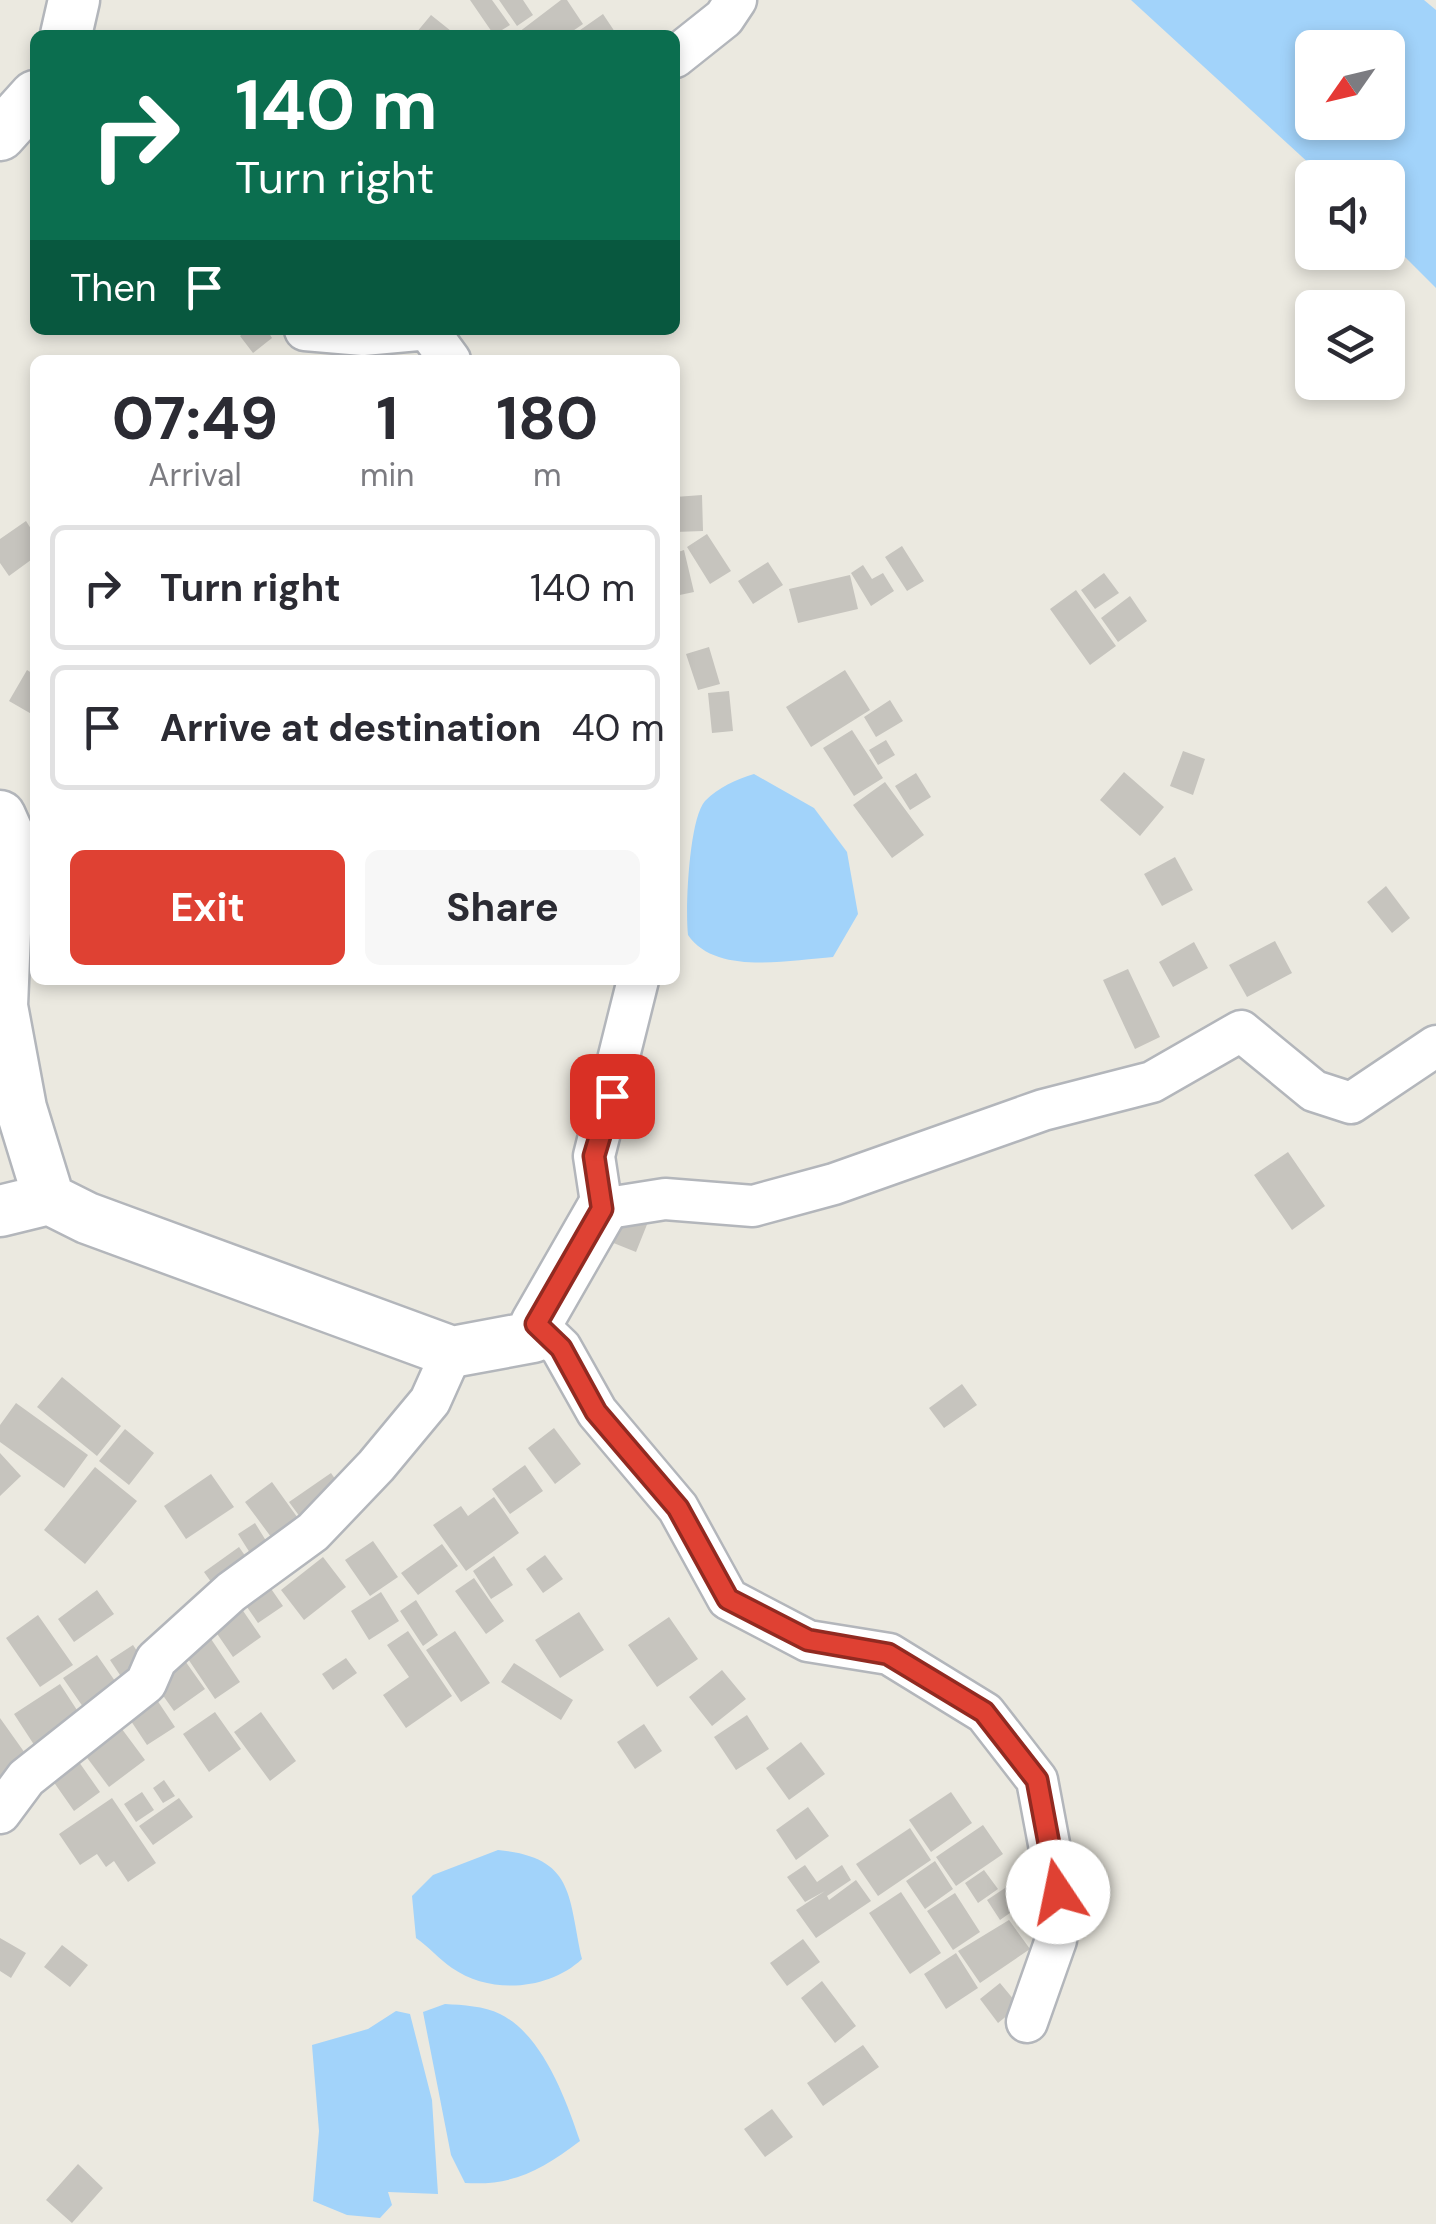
<!DOCTYPE html>
<html lang="en">
<head>
<meta charset="utf-8">
<style>
  body { margin:0; font-family:"DM Sans",sans-serif; background:#f7f7f7; color:#2b2b33; height:100vh; display:flex; flex-direction:column; font-size:38px; white-space:nowrap }
  * { box-sizing:border-box; margin:0 }
  p { font-size:32px; color:#7c7c81 }
  .icon { flex:none; width:55px; height:55px; fill:none; stroke:currentColor; stroke-width:2; stroke-linecap:round; stroke-linejoin:round }
  .map { position:relative; flex:1; overflow:hidden }
  .drawer { position:absolute; left:30px; top:355px; width:650px; height:630px; display:flex; flex-direction:column; background:#fff; border-radius:15px; box-shadow:0 5px 15px #0003 }
  .drawer>* { flex:none }
  .banner { position:absolute; left:30px; top:30px; width:650px; height:305px; border-radius:15px; box-shadow:0 5px 15px #0003; background:#0b6e4f; color:#fff; overflow:hidden }
  .needle { width:65px; rotate:236deg }
  .fabs { position:absolute; left:1295px; top:30px; display:grid; gap:20px }
  .fabs a { display:grid; place-items:center; width:110px; height:110px; border-radius:15px; background:#fff; box-shadow:0 5px 15px #0003; font-size:50px }
  .pin { position:absolute; display:grid; place-items:center; width:85px; height:85px; color:#fff; margin:-42px; border-radius:20px; box-shadow:0 5px 15px #0006 }
  .me { position:absolute; width:110px; margin:-55px; rotate:349deg; stroke-linejoin:round; filter:drop-shadow(0 0 8px #0008) }
  .turn { display:flex; align-items:center; gap:35px; height:210px; padding:0 40px; font-size:45px }
  .turn .icon { width:130px; height:130px; stroke-width:2.5 }
  .turn b { display:block; font-size:70px; line-height:85px }
  .then { display:flex; align-items:center; height:95px; padding:0 40px; background:#0003; gap:20px; font-size:38px }
  .eta { display:flex; justify-content:space-evenly; align-items:center; height:170px; text-align:center }
  .eta b { font-size:60px; font-weight:700; line-height:70px }
  .action { display:flex; gap:20px; margin-top:auto; padding:20px 40px }
  .action a { flex:1; height:115px; border-radius:15px; background:#df4133; color:#fff; font-size:40px; font-weight:700; line-height:115px; text-align:center }
  .action a+a { background:#f7f7f7; color:#2b2b33 }
  ul { padding:0; list-style:none }
  li { display:flex; align-items:center; gap:30px; height:125px; margin:0 20px 15px; padding:0 20px; border:5px solid #e1e1e2; border-radius:15px }
  li div { flex:1 }
  li b { display:block; font-size:38px }
  li em { font-style:normal }
  .map>svg:first-child { display:block }
  .water { fill:#a2d3fa; fill-rule:evenodd }
  .building { fill:#c6c4be }
  .lines { fill:none; stroke-linecap:round; stroke-linejoin:round }
  .minor-casing { stroke:#b3b6bb; stroke-width:45 }
  .tertiary-casing { stroke:#b3b6bb; stroke-width:55 }
  .minor { stroke:#fff; stroke-width:40 }
  .tertiary { stroke:#fff; stroke-width:50 }
  .route-casing { stroke:#912a21; stroke-width:25 }
  .route { stroke:#df4133; stroke-width:18 }
</style>
</head>
<body>
<div class="map">
<svg width="1436" height="2224" viewBox="0 0 1436 2224">
  <rect width="100%" height="100%" fill="#ebe9e0"/>
  <path class="water" d="M 1131,0 L 1424,0 L 1436,10 L 1436,288 L 1388,240 L 1388,178 L 1324,177 ZM 1312,48 L 1388,48 L 1388,122 L 1312,122 Z
    M 754,774 L 814,808 L 847,852 L 858,914 L 833,957 C 790,960 716,976 688,935 C 685,909 689,819 705,801 C 719,787 735,780 754,774 Z
    M 498,1850 C 575,1857 568,1896 582,1959 C 549,1990 491,1995 452,1968 C 439,1959 429,1947 416,1938 L 412,1896 L 433,1875 Z
    M 445,2004 C 463,2005 484,2006 500,2014 C 543,2035 566,2100 580,2141 C 541,2170 514,2186 465,2183 L 451,2155 L 423,2012 Z
    M 396,2011 L 410,2014 L 432,2100 L 438,2194 L 388,2192 L 392,2205 L 380,2218 L 347,2215 L 313,2201 L 319,2131 L 312,2045 L 368,2029 Z"/>
  <path class="building" d="M 470,0 L 492,0 L 510,25 L 494,35 Z
    M 499,0 L 523,0 L 533,15 L 517,26 Z
    M 561,0 L 567,0 L 583,24 L 567,35 L 515,35 Z
    M 603,14 L 617,35 L 573,35 Z
    M 431,15 L 456,35 L 416,33 Z
    M 247,330 L 267,330 L 272,338 L 253,353 L 240,336 Z
    M 702,495 L 703,531 L 675,532 L 675,497 Z
    M 26,521 L 35,535 L 35,557 L 9,576 L 0,563 L 0,539 Z
    M 707,534 L 731,571 L 710,584 L 687,547 Z
    M 902,546 L 924,581 L 907,591 L 885,557 Z
    M 684,550 L 694,592 L 675,596 L 675,553 Z
    M 768,562 L 783,585 L 753,604 L 738,581 Z
    M 863,565 L 872,579 L 883,573 L 894,591 L 871,606 L 851,573 Z
    M 1104,573 L 1119,593 L 1095,609 L 1081,590 Z
    M 850,575 L 858,609 L 798,623 L 789,589 Z
    M 1076,590 L 1116,646 L 1090,665 L 1050,609 Z
    M 1130,596 L 1147,621 L 1118,642 L 1101,618 Z
    M 709,647 L 720,684 L 698,690 L 686,654 Z
    M 27,670 L 35,675 L 35,716 L 9,701 Z
    M 845,670 L 870,710 L 811,747 L 786,707 Z
    M 729,691 L 733,731 L 712,733 L 708,693 Z
    M 890,700 L 903,721 L 876,737 L 864,717 Z
    M 852,730 L 883,778 L 854,796 L 823,748 Z
    M 886,740 L 895,755 L 878,765 L 869,750 Z
    M 1183,751 L 1205,759 L 1193,795 L 1170,786 Z
    M 1124,772 L 1164,807 L 1140,836 L 1100,800 Z
    M 916,773 L 931,797 L 910,810 L 895,786 Z
    M 885,782 L 924,835 L 892,858 L 853,805 Z
    M 1175,857 L 1193,890 L 1162,906 L 1144,874 Z
    M 1386,886 L 1410,918 L 1392,933 L 1367,902 Z
    M 1275,941 L 1292,973 L 1247,997 L 1229,965 Z
    M 1194,942 L 1208,968 L 1173,987 L 1159,962 Z
    M 1128,969 L 1160,1037 L 1135,1049 L 1103,980 Z
    M 1288,1152 L 1325,1206 L 1292,1230 L 1254,1175 Z
    M 619,1210 L 648,1222 L 636,1252 L 606,1240 Z
    M 62,1377 L 121,1426 L 97,1456 L 37,1407 Z
    M 962,1384 L 977,1405 L 944,1428 L 929,1408 Z
    M 16,1403 L 88,1455 L 64,1488 L 0,1442 L 0,1425 Z
    M 554,1428 L 581,1464 L 555,1484 L 528,1448 Z
    M 125,1429 L 154,1453 L 129,1485 L 99,1461 Z
    M 0,1453 L 21,1476 L 0,1496 Z
    M 525,1465 L 543,1491 L 510,1514 L 492,1489 Z
    M 95,1467 L 137,1501 L 85,1564 L 44,1530 Z
    M 331,1473 L 344,1492 L 303,1521 L 289,1502 Z
    M 211,1474 L 234,1507 L 186,1539 L 164,1506 Z
    M 272,1482 L 300,1521 L 274,1541 L 245,1502 Z
    M 494,1497 L 519,1533 L 466,1571 L 433,1525 L 461,1506 L 468,1516 Z
    M 255,1523 L 273,1552 L 257,1564 L 238,1534 Z
    M 373,1541 L 398,1577 L 370,1596 L 345,1560 Z
    M 442,1544 L 458,1566 L 418,1595 L 401,1573 Z
    M 239,1547 L 253,1567 L 218,1592 L 204,1572 Z
    M 545,1555 L 563,1579 L 543,1593 L 526,1569 Z
    M 494,1556 L 513,1585 L 491,1599 L 473,1571 Z
    M 323,1557 L 346,1587 L 304,1620 L 281,1590 Z
    M 474,1578 L 504,1621 L 486,1634 L 455,1591 Z
    M 265,1580 L 283,1606 L 258,1623 L 240,1597 Z
    M 97,1590 L 114,1614 L 74,1642 L 58,1619 Z
    M 381,1592 L 399,1621 L 369,1640 L 351,1611 Z
    M 416,1600 L 438,1635 L 423,1646 L 400,1611 Z
    M 237,1602 L 261,1637 L 233,1657 L 209,1622 Z
    M 579,1612 L 604,1650 L 560,1678 L 535,1640 Z
    M 38,1615 L 73,1665 L 40,1687 L 6,1638 Z
    M 669,1617 L 698,1659 L 657,1687 L 628,1645 Z
    M 205,1630 L 240,1682 L 215,1699 L 180,1647 Z
    M 408,1631 L 452,1696 L 406,1728 L 383,1695 L 409,1677 L 387,1645 Z
    M 455,1631 L 490,1683 L 461,1702 L 426,1650 Z
    M 133,1645 L 149,1669 L 126,1684 L 110,1660 Z
    M 97,1655 L 124,1694 L 90,1717 L 63,1678 Z
    M 183,1658 L 205,1689 L 174,1711 L 152,1680 Z
    M 346,1658 L 357,1673 L 333,1690 L 322,1674 Z
    M 514,1663 L 573,1700 L 561,1720 L 501,1682 Z
    M 722,1670 L 746,1699 L 712,1726 L 689,1697 Z
    M 60,1684 L 88,1727 L 42,1757 L 14,1714 Z
    M 151,1691 L 175,1727 L 147,1745 L 123,1709 Z
    M 215,1712 L 241,1749 L 209,1772 L 183,1734 Z
    M 261,1712 L 296,1761 L 270,1781 L 234,1732 Z
    M 747,1715 L 769,1749 L 736,1770 L 714,1737 Z
    M 0,1718 L 32,1763 L 0,1786 Z
    M 116,1721 L 145,1760 L 109,1787 L 79,1747 Z
    M 644,1724 L 662,1751 L 635,1769 L 617,1742 Z
    M 801,1742 L 825,1774 L 789,1800 L 766,1768 Z
    M 72,1752 L 100,1792 L 74,1811 L 46,1771 Z
    M 164,1780 L 175,1796 L 163,1803 L 153,1788 Z
    M 142,1792 L 154,1810 L 136,1822 L 124,1804 Z
    M 951,1792 L 972,1823 L 931,1852 L 909,1820 Z
    M 112,1798 L 156,1863 L 128,1882 L 114,1861 L 106,1867 L 97,1854 L 80,1865 L 59,1834 Z
    M 179,1798 L 193,1817 L 153,1845 L 139,1826 Z
    M 808,1807 L 829,1836 L 796,1860 L 776,1830 Z
    M 983,1825 L 1003,1854 L 956,1886 L 936,1857 Z
    M 910,1828 L 931,1860 L 878,1896 L 856,1864 Z
    M 935,1861 L 953,1889 L 925,1909 L 906,1881 Z
    M 805,1865 L 817,1882 L 842,1865 L 851,1880 L 827,1896 L 829,1900 L 856,1880 L 871,1901 L 816,1938 L 796,1910 L 825,1891 L 805,1902 L 787,1877 Z
    M 984,1870 L 998,1889 L 978,1903 L 965,1883 Z
    M 1011,1884 L 1024,1903 L 1000,1920 L 987,1900 Z
    M 901,1892 L 941,1953 L 910,1974 L 869,1913 Z
    M 955,1893 L 980,1932 L 953,1950 L 927,1911 Z
    M 1009,1920 L 1030,1949 L 980,1983 L 958,1951 Z
    M 0,1938 L 26,1953 L 11,1978 L 0,1971 Z
    M 803,1939 L 820,1962 L 787,1986 L 770,1963 Z
    M 62,1945 L 88,1965 L 70,1987 L 44,1967 Z
    M 956,1953 L 978,1988 L 946,2009 L 924,1974 Z
    M 822,1981 L 856,2026 L 835,2043 L 801,1998 Z
    M 1000,1983 L 1019,2006 L 998,2023 L 980,1999 Z
    M 863,2045 L 879,2067 L 823,2106 L 807,2083 Z
    M 772,2109 L 793,2137 L 765,2157 L 744,2129 Z
    M 78,2164 L 103,2188 L 72,2223 L 46,2200 Z"/>
  <g class="lines">
    <g class="minor-casing">
      <path id="minor" d="M 675,57 L 724,18 L 736,0
        M 305,330 L 363,335 L 418,330
        M 428,330 L 450,360
        M 638,980 L 594,1156 L 602,1209 L 665,1199 L 753,1206 L 834,1184 L 1043,1110 L 1152,1082 L 1241,1031 L 1314,1091 L 1351,1103 L 1436,1046
        M 536,1324 L 561,1348 L 597,1412 L 678,1508 L 728,1599 L 808,1641 L 889,1654 L 985,1713 L 1037,1780 L 1058,1892 L 1056,1940 L 1027,2022
        M 0,1813 L 26,1778 L 146,1683 L 156,1660 L 231,1592 L 313,1532 L 376,1466 L 430,1401 L 452,1352"/>
    </g>
    <g class="tertiary-casing">
      <path id="tertiary" d="M 66,35 L 74,0
        M 0,135 L 35,96
        M 0,816 L 9,836 L 2,1006 L 21,1108 L 49,1199
        M 0,1211 L 49,1199 L 87,1218 L 452,1352 L 533,1337 L 536,1324 L 602,1209"/>
    </g>
    <use href="#minor" class="minor"/>
    <use href="#tertiary" class="tertiary"/>
  </g>
  <g class="lines">
    <g class="route-casing">
      <path id="route" d="M 612,1096 L 594,1156 L 602,1209 L 536,1324 L 561,1348 L 596,1412 L 678,1508 L 728,1599 L 808,1640 L 888,1654 L 984,1712 L 1037,1780 L 1058,1892"/>
    </g>
    <use href="#route" class="route"/>
  </g>
</svg>
<div class="fabs">
<a><svg class="needle" viewBox="-14 -14 28 28"><path d="M0-13l5 13h-10z" fill="#e53935"/><path d="M0 13l5-13h-10z" fill="#7c7c81"/></svg></a>
<a><svg class="icon" aria-label="sound" viewBox="0 0 24 24"><path d="M4 9h4l5-4v14l-5-4H4zM17 9q2 3 0 6"/></svg></a>
<a><svg class="icon" aria-label="layers" viewBox="0 0 24 24"><path d="M12 4l9 5-9 5-9-5zM3 14l9 5 9-5"/></svg></a>
</div>
<div class="pin" style="left:612px;top:1096px;background:#d93025"><svg class="icon" aria-label="arrive" viewBox="0 0 24 24"><path d="M6 21V4h12l-3 4 3 4H6"/></svg></div>
<svg class="me" style="left:1058px;top:1892px" viewBox="-20 -20 40 40"><circle r="19" fill="#fff"/><path d="M0-13L10 11 0 6-10 11z" fill="#df4133"/></svg>
<div class="banner">
<div class="turn"><svg class="icon" aria-label="right" viewBox="0 0 24 24"><path d="M7 20v-9h11M14 6l5 5-5 5"/></svg><div><b>140 m</b>Turn right</div></div>
<div class="then">Then<svg class="icon" aria-label="arrive" viewBox="0 0 24 24"><path d="M6 21V4h12l-3 4 3 4H6"/></svg></div>
</div>
<section class="drawer">
<div class="eta">
<div><b>07:49</b><p>Arrival</p></div>
<div><b>1</b><p>min</p></div>
<div><b>180</b><p>m</p></div>
</div>
<ul>
<li><svg class="icon" aria-label="right" viewBox="0 0 24 24"><path d="M7 20v-9h11M14 6l5 5-5 5"/></svg><div><b>Turn right</b></div><em>140 m</em></li>
<li><svg class="icon" aria-label="arrive" viewBox="0 0 24 24"><path d="M6 21V4h12l-3 4 3 4H6"/></svg><div><b>Arrive at destination</b></div><em>40 m</em></li>
</ul>
<div class="action"><a>Exit</a><a>Share</a></div>
</section>
</div>
</body>
</html>
